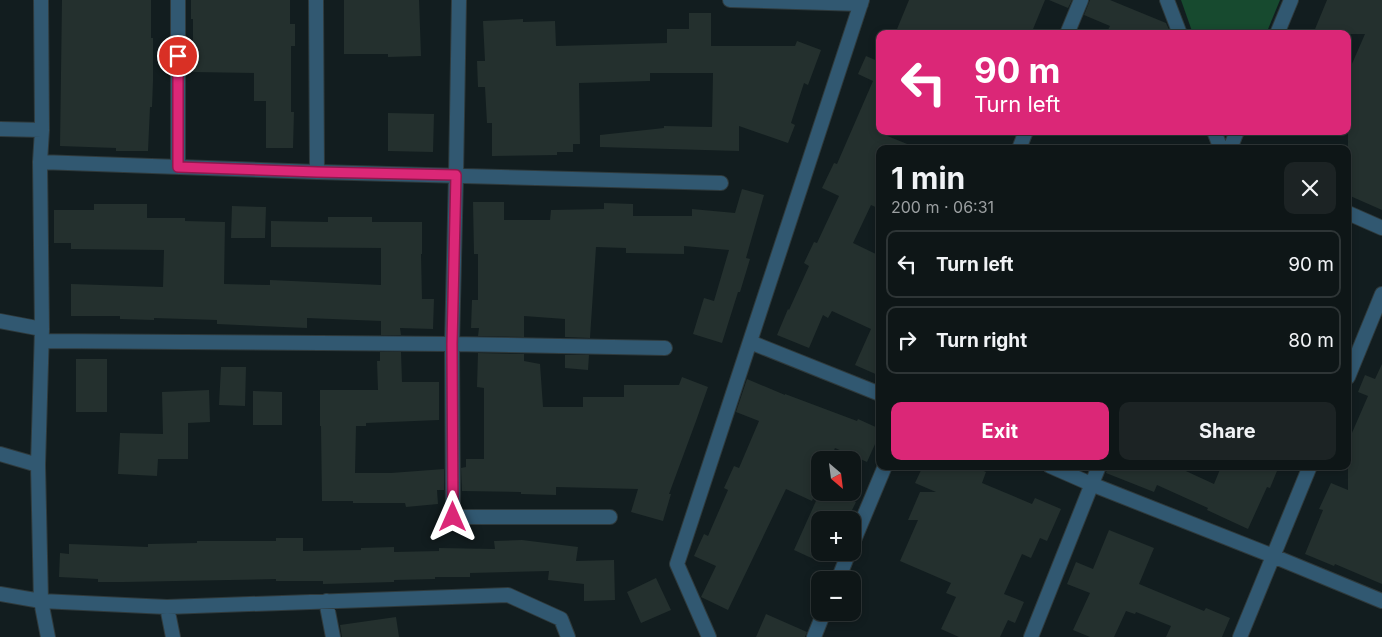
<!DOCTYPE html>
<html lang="en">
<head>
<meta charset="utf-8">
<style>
  body { margin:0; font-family:Inter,sans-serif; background:#1c2324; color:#f1f3f6; height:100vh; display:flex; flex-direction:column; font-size:19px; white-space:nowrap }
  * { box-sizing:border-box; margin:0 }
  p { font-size:16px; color:#9b9fa1 }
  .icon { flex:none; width:28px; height:28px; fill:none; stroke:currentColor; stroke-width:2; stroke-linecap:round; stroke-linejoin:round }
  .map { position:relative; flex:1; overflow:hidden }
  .panel { position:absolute; left:876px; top:145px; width:475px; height:325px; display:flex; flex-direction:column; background:#0e1617; border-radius:10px; box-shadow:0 2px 8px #0003,0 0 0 1px #2e3536 }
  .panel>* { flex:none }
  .hud { position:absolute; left:876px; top:30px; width:475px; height:105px; border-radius:10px; box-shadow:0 2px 8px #0003,0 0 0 1px #2e3536; background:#db2777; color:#fff; overflow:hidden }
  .needle { width:32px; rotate:152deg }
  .tools { position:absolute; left:811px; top:451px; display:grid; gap:10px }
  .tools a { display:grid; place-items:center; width:50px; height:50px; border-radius:10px; background:#0e1617; box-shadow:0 2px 8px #0003,0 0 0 1px #2e3536; font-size:25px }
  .pin { position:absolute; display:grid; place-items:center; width:42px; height:42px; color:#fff; margin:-21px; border:2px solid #fff; border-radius:50%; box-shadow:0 1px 5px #0007 }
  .me { position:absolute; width:55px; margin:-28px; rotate:0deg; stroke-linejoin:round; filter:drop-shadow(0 0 4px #0008) }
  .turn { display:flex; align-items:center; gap:18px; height:105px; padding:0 15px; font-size:22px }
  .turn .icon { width:65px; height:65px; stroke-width:2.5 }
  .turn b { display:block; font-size:35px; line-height:42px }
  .round { display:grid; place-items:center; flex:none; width:52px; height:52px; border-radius:10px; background:#1c2324 }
  .overview { display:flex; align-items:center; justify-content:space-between; height:85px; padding:0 15px }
  h1 { font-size:30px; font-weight:700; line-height:38px }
  .primary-button { display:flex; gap:10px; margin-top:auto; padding:10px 15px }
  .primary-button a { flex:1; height:58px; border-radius:10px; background:#db2777; color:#fff; font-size:20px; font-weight:700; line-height:58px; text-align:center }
  .primary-button a+a { background:#1c2324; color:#f1f3f6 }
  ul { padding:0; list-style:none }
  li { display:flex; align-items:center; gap:15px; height:68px; margin:0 10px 8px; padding:0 5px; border:2px solid #2e3536; border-radius:10px }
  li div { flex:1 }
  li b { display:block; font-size:19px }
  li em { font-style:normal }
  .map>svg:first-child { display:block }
  .green { fill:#174a2f }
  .building { fill:#24302e }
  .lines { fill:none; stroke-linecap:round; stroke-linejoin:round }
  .minor-casing { stroke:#2f3a3c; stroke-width:16 }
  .minor { stroke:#315871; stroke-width:14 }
  .route-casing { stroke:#8e194d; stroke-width:12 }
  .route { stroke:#db2777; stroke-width:9 }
</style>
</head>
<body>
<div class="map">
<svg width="1382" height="637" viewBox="0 0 1382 637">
  <rect width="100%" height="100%" fill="#121d1f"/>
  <path class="green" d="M 1181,0 L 1280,0 L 1266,34 L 1193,34 Z"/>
  <path class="building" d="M 62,0 L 151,0 L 151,38 L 153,38 L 153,81 L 152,107 L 150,107 L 148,151 L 116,151 L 116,148 L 60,146 Z
    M 191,0 L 290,0 L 290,24 L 295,24 L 295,46 L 291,46 L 291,112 L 294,112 L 293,148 L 266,148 L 266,101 L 254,101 L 254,73 L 193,72 L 193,19 L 191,19 Z
    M 344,0 L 419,0 L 421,56 L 388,57 L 388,54 L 344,54 Z
    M 909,0 L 1045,0 L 1031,34 L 895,34 Z
    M 1049,0 L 1072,0 L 1068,8 Z
    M 1090,0 L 1110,0 L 1166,23 L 1171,34 L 1106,34 L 1110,26 L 1084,15 Z
    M 1327,0 L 1382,0 L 1382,210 L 1348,195 L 1348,73 L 1365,34 L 1313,34 Z
    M 689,13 L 711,13 L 711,46 L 795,46 L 797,41 L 821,50 L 808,85 L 804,83 L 791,123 L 795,125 L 788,143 L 739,126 L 739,151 L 600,147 L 600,135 L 664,128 L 664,126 L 712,127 L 713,73 L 650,73 L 650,81 L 579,83 L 580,144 L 573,144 L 573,152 L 557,152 L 557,155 L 492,156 L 492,123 L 487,123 L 485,87 L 478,87 L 477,61 L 485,61 L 483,21 L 523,19 L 523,22 L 555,21 L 556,46 L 667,43 L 667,29 L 689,29 Z
    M 866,56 L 880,62 L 880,133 L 917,148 L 880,149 L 880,209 L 871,205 L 853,243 L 880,256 L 880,376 L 855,365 L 871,329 L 832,311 L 828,318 L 823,315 L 809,348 L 777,335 L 788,309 L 789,310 L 809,266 L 804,263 L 814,242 L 817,243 L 839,196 L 822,188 L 834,163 L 837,164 L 873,81 L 858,74 Z
    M 388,113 L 434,114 L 433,152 L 388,151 Z
    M 742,189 L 764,195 L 746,258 L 750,259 L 740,292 L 738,292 L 722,343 L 693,334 L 704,298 L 714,301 L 729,250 L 684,246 L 684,254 L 626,253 L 626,248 L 596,247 L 590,338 L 565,337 L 565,319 L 524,316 L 524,337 L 478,336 L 479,328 L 471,328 L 472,300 L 478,300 L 478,254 L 474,254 L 473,202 L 504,202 L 504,220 L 550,220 L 551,210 L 604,209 L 604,203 L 633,204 L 633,216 L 692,216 L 692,209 L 735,213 Z
    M 94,204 L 147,204 L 147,218 L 185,218 L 185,221 L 225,222 L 224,284 L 270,285 L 270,280 L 381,285 L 381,248 L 271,247 L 271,221 L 328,222 L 328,217 L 372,217 L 372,222 L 422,222 L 422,254 L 421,254 L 422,299 L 434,299 L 433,329 L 400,328 L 401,335 L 381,335 L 381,321 L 307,318 L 307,328 L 217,324 L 217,320 L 154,318 L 154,320 L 120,319 L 120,316 L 71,316 L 71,284 L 163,287 L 164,250 L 71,249 L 71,243 L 54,243 L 54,210 L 94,210 Z
    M 232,206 L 266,207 L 265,238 L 231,238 Z
    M 380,352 L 401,352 L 402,382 L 439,382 L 439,420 L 366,423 L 366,426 L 356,426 L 355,473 L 391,473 L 444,469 L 444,490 L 437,490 L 438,504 L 406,507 L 405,503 L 353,503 L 353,501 L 322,501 L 321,426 L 320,426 L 320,390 L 378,390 L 377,361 L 380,361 Z
    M 478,353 L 524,354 L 524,361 L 540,364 L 543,407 L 583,407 L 583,397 L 624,397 L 624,385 L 679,385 L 682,377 L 708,387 L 696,421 L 669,494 L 671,494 L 663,521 L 631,512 L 638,489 L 556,487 L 556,495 L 521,494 L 521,492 L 462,491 L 461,468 L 466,467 L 466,459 L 484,459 L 484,388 L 477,387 Z
    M 565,355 L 589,355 L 588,370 L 565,368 Z
    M 76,359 L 107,359 L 107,412 L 76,412 Z
    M 1382,364 L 1382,584 L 1335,564 L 1334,566 L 1305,554 L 1323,510 L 1319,509 L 1331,483 L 1348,490 L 1348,442 L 1368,396 L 1358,392 L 1365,375 L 1375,379 Z
    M 221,367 L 246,367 L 245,406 L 219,405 Z
    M 747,379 L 785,395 L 785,394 L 857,421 L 858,419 L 880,429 L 880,433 L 867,462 L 835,448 L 830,460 L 820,460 L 820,482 L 812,501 L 786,489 L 728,610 L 701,597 L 716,566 L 694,556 L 704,534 L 708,536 L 728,490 L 724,488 L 734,466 L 739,468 L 759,421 L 736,412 Z
    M 209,390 L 210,422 L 188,423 L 188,459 L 158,459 L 157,476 L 118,474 L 120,433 L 163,434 L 162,392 Z
    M 253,391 L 282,392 L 282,425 L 253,425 Z
    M 923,466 L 973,466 L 986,472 L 982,483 L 1032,504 L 1035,498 L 1061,509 L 1047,541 L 1040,538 L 1031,558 L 1022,554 L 1004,594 L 1024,602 L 1015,623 L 1008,620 L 1000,637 L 959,637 L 941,629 L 956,597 L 946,593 L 951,583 L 900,561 L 918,520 L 908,520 L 920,492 L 936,492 L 915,483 Z
    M 1108,466 L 1175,466 L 1214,484 L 1221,467 L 1219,466 L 1279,466 L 1270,488 L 1267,487 L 1248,529 L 1207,510 L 1208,508 L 1157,485 L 1154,492 L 1106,473 Z
    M 820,492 L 837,492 L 856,502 L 847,520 L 820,520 L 820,562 L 794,550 Z
    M 1109,530 L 1154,548 L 1139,584 L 1204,611 L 1206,608 L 1230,618 L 1222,637 L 1166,637 L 1171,626 L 1136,612 L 1135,614 L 1126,611 L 1114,637 L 1090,637 L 1073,630 L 1090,593 L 1067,584 L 1076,562 L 1093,569 Z
    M 276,538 L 303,538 L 303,551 L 361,550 L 361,548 L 394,547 L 394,552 L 439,551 L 439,548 L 495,549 L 494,541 L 522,540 L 578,547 L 576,561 L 614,560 L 615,600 L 584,601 L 584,584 L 548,580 L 549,571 L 470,573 L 470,577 L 435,577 L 435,579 L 394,580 L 394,582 L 323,584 L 323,581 L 276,581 L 276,579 L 124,582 L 98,582 L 98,579 L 59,577 L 60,553 L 69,554 L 69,544 L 148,547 L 148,544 L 197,543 L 197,541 L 276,541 Z
    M 656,578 L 671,610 L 641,623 L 627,592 Z
    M 766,614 L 807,632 L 805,637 L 756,637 Z
    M 396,617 L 399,637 L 342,637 L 340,625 Z"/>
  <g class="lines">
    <g class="minor-casing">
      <path id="minor" d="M 41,0 L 42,130 L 40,162 L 42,329 L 38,465 L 41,601 L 48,637
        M 178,0 L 178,167
        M 316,0 L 317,172
        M 459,0 L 456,175 L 452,344 L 453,517 L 610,517
        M 730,0 L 861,4
        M 1167,0 L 1180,34
        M 1067,34 L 1081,0
        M 1277,34 L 1291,0
        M 0,129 L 42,130
        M 1214,131 L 1221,149
        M 1019,149 L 1026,131
        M 1230,149 L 1237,131
        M 40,162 L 317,172 L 721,183
        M 1348,213 L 1382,228
        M 0,321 L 42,329
        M 42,341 L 452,344 L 665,348
        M 750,342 L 880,394
        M 1348,377 L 1382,294
        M 0,454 L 38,465
        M 1050,466 L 1091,484 L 1273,556 L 1382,601
        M 852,545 L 885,466
        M 838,580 L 849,552
        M 0,594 L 41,601 L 167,607 L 508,595 L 561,619 L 568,637
        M 326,601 L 333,637
        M 167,607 L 173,637
        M 709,637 L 677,564 L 862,0
        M 814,637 L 824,612
        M 1031,637 L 1099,466
        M 1240,637 L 1310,466"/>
    </g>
    <use href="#minor" class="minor"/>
  </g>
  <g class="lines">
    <g class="route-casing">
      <path id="route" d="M 178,56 L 178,167 L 317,172 L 456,175 L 452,344 L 453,517"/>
    </g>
    <use href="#route" class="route"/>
  </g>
</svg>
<div class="tools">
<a><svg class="needle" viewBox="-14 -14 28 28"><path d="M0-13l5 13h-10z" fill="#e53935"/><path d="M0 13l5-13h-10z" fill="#9b9fa1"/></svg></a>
<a>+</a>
<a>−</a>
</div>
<div class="pin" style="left:178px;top:56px;background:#d93025"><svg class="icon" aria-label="arrive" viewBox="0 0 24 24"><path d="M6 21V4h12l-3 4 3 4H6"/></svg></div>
<svg class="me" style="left:453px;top:517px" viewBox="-20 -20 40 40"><path d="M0-17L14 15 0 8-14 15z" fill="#db2777" stroke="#fff" stroke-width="4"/></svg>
<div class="hud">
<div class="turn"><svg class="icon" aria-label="left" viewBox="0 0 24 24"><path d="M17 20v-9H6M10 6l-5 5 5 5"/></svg><div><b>90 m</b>Turn left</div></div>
</div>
<section class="panel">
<div class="overview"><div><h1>1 min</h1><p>200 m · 06:31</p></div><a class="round"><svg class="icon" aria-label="close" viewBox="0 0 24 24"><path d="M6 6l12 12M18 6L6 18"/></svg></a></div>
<ul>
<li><svg class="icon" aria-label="left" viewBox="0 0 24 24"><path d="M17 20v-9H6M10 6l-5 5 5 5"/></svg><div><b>Turn left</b></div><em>90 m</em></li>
<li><svg class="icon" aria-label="right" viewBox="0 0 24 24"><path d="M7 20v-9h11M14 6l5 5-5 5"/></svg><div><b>Turn right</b></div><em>80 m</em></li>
</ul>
<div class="primary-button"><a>Exit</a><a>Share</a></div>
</section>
</div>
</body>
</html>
